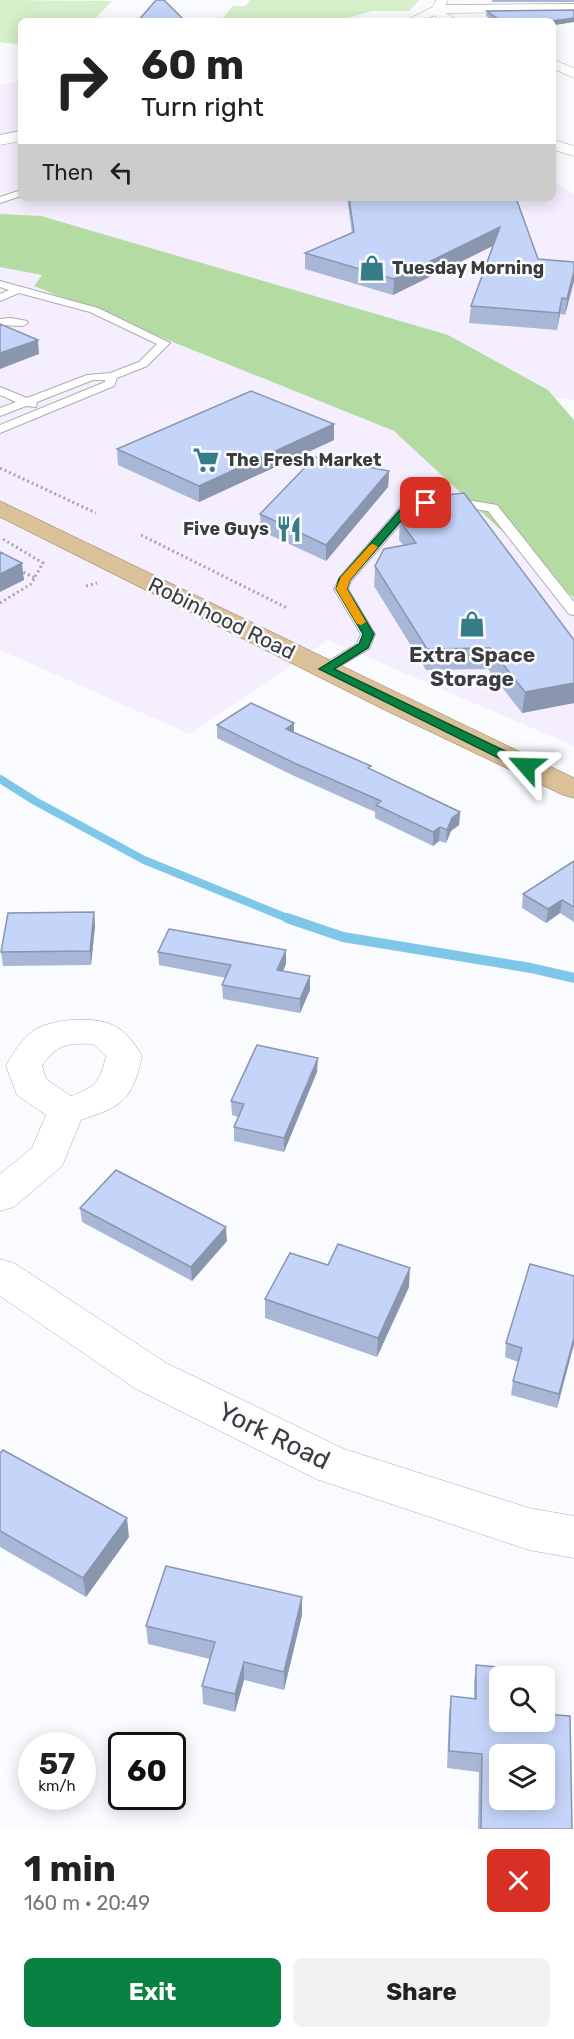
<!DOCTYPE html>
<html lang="en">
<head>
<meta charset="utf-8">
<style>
  body { margin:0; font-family:Rubik,sans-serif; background:#f2f2f2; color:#222; height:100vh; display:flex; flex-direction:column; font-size:22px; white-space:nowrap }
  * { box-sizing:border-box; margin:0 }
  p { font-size:20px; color:#767676 }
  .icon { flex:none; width:33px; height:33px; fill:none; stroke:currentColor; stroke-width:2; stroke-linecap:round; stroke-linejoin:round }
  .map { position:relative; height:1829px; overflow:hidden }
  .sheet { display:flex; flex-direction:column; background:#fff; flex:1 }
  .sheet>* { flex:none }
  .top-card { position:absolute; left:18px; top:18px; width:538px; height:183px; border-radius:9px; box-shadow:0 3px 15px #0003; background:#fff; color:#222; overflow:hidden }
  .buttons { position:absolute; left:489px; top:1666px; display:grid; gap:12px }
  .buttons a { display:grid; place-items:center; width:66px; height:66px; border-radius:9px; background:#fff; box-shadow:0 3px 15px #0003; font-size:30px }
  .speed { position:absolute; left:18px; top:1732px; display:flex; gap:12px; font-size:30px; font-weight:700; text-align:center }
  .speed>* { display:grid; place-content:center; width:78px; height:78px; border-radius:50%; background:#fff; box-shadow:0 3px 15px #0003; line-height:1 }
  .speed small { font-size:15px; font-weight:400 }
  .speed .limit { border:3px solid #111; border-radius:9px; background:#fff; color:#111 }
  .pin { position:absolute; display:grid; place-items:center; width:51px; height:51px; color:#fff; margin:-26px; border-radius:12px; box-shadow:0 3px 9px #0006 }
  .me { position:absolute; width:66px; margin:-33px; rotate:295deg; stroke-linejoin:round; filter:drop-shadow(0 0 4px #0008) }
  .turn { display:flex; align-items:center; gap:21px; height:126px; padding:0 24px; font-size:27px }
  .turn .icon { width:78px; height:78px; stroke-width:2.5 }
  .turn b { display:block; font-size:42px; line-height:51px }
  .then { display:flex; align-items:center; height:57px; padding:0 24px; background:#0003; gap:12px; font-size:22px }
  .round { display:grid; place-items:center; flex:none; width:63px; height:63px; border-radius:9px; background:#f2f2f2 }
  .overview { display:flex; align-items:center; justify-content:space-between; height:102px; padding:0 24px }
  h1 { font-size:36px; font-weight:700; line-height:45px }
  .button { display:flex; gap:12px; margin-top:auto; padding:12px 24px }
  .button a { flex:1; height:69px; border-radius:9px; background:#0b8043; color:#fff; font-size:24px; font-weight:700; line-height:69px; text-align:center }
  .button a+a { background:#f2f2f2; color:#222 }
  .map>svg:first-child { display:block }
  .commercial { fill:#f5eeff }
  .green { fill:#d6f0cb }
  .forest { fill:#b4dba2 }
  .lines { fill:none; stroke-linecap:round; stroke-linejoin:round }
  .stream-far1 { stroke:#7ec7e8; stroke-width:8 }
  .stream { stroke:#7ec7e8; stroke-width:10 }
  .service-casing { stroke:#acadb0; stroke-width:2 }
  .minor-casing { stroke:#acadb0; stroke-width:1 }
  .tertiary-casing { stroke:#acadb0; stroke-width:1 }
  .secondary-casing { stroke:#acadb0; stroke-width:1 }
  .primary-casing { stroke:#92784e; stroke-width:1 }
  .path { stroke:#a6a7a9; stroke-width:3; stroke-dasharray:2 3; stroke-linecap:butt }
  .service { fill:#fff; fill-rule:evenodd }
  .minor { fill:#fff; fill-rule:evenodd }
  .tertiary { fill:#fff; fill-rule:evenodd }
  .secondary { fill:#fff; fill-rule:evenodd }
  .primary { fill:#dac19a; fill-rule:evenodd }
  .wall { fill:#a9b7d6 }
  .shaded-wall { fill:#8a95ae }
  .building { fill:#c5d5f9; stroke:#8a95ae; stroke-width:1.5; fill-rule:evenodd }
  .route { fill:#0b8043; stroke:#07532c; stroke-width:1.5 }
  .slow { fill:#f59e0b }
  .labels { text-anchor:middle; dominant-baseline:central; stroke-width:5; stroke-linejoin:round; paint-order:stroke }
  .far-poi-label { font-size:18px; font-weight:bold; fill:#3c3d3e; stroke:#fafbfe; text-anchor:start }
  .street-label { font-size:21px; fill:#3c3d3e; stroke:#fafbfe }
  .poi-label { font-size:21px; font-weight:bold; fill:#3c3d3e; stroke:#fafbfe }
  .near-street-label { font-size:26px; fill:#3c3d3e; stroke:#fafbfe }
</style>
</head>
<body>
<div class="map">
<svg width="574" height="1829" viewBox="0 0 574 1829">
  <rect width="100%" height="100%" fill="#fafbfe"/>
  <path class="commercial" d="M 21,80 L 21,198 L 554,198 L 554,182 L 574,194 L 574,400 L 557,398 L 481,417 L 574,597 L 574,746 L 328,640 L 190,734 L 0,650 L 0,85 Z"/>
  <path class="green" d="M 0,0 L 112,1 L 93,21 L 21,21 L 21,45 L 0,42 Z
    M 250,0 L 419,0 L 409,11 L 372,11 L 338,21 L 220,21 L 233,6 L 245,6 Z"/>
  <path class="forest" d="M 0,214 L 41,216 L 448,335 L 548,390 L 574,420 L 574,598 L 394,431 L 34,286 L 42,275 L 0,267 Z"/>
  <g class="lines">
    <path class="stream-far1" d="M 0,779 L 35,801 L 144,860 L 292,920"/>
    <path class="stream" d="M 287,918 L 343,937 L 531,968 L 574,978"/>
    <g class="service-casing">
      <path id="service" d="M 21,190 L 21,196 L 0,203 L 0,197 Z
        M 0,281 L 98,308 L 170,343 L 147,366 L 117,378 L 114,386 L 0,433 L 0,425 L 105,382 L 105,380 L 93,380 L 37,402 L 36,407 L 26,406 L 0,416 L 0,408 L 16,402 L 0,395 L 0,387 L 27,398 L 87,375 L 110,373 L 139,362 L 157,344 L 90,312 L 19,293 L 0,301 L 0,294 L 9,290 L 0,287 Z
        M 11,318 L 27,321 L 28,323 L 23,326 L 0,325 L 0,319 Z
        M 443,496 L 497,505 L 574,602 L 574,615 L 569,614 L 488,511 L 443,504 L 413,509 L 351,581 L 348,589 L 375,634 L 369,649 L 330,672 L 320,672 L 317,669 L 320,666 L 357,644 L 361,634 L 334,589 L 340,577 L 404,503 Z"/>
    </g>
    <g class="minor-casing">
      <path id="minor" d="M 574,4 L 574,12 L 446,13 L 459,21 C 445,21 437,23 431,9 L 438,5 Z
        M 554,60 L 574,68 L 574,78 L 554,69 Z
        M 71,1020 C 108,1018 123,1024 142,1056 C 132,1101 123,1106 81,1120 L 62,1166 L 14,1207 L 0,1211 L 0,1174 L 32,1148 L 46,1115 L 17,1095 L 6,1066 C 24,1034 33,1024 71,1020 ZM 93,1044 L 106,1056 C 100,1082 96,1087 71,1096 L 46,1079 L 42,1066 C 56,1044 68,1043 93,1044 Z
        M 0,1259 L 14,1263 L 166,1363 L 344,1449 L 529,1508 L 574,1516 L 574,1558 L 529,1550 L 316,1479 L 136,1389 L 0,1296 Z"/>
    </g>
    <g class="tertiary-casing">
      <path id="tertiary" d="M 554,140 L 574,146 L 574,156 L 554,150 Z"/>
    </g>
    <g class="secondary-casing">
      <path id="secondary" d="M 436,0 L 448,0 C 440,18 424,21 405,21 L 433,7 Z
        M 21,131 L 21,141 L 0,145 L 0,135 Z"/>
    </g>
    <g class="primary-casing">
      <path id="primary" d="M 0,501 L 574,778 L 574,798 L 563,795 L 387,711 L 0,517 Z"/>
    </g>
    <path class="path" d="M 0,468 L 96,513
      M 141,535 L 287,608
      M 19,570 L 35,578
      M 86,586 L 97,583
      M 0,603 L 31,584 L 43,563 L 1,538"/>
    <use href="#service" class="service"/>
    <use href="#minor" class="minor"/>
    <use href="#tertiary" class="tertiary"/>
    <use href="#secondary" class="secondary"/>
    <use href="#primary" class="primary"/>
  </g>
  <path class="wall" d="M 492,0 L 574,0 L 574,2 L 492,2 Z
    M 487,11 L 574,22 L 554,25 L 554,21 L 494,21 L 486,16 Z
    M 347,198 L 516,198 L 538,259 L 574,262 L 574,281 L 565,315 L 560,314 L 557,330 L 469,323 L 471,306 L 493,245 L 393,295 L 305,269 L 305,253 L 352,233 Z
    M 334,440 L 199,502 L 118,465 L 117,449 Z
    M 389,471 L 388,487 L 326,561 L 261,531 L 260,514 Z
    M 400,521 L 574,640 L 574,703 L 522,713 L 488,669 L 426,670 L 374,586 L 375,566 L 403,545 L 399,540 Z
    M 294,723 L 294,733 L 460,812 L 459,825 L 451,831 L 446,843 L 439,841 L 433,846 L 375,818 L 375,812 L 292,775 L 217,738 L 217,725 Z
    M 574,861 L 574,922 L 560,913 L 546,923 L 522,908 L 523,894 Z
    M 94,912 L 95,926 L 91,965 L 3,966 L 1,952 Z
    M 158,952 L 286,964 L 283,971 L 310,976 L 310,990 L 300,1013 L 223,999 L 222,985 L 226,978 L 159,965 Z
    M 317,1072 L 284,1152 L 234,1141 L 234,1127 L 238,1117 L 232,1115 L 231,1101 Z
    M 80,1208 L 227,1241 L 192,1281 L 82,1222 Z
    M 328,1265 L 409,1287 L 377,1357 L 265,1318 L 265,1299 Z
    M 574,1276 L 574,1344 L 557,1408 L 511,1395 L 513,1381 L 518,1362 L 505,1357 L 506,1343 Z
    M 0,1453 L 129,1537 L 86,1597 L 0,1547 Z
    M 302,1597 L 302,1615 L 284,1690 L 244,1680 L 235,1712 L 203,1704 L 202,1686 L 210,1659 L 148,1644 L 146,1626 Z
    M 476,1665 L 500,1677 L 572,1829 L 478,1829 L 479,1772 L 447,1768 L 449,1713 L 451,1696 L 474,1698 L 474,1683 Z"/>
  <path class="shaded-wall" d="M 574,18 L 574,22 L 554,25 L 554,21 Z
    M 500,227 L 499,243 L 393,295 L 394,279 Z
    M 574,271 L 574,281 L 565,315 L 567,299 Z
    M 562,298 L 560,314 L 557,330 L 559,313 Z
    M 38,340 L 39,354 L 0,369 L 0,353 Z
    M 334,424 L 334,440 L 199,502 L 199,486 Z
    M 389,471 L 388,487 L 326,561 L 326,545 Z
    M 22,563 L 24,580 L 0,592 L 0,574 Z
    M 574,683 L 574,703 L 522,713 L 525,692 Z
    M 294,723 L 294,736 L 286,729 Z
    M 460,812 L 459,825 L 451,831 L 446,843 L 447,830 L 452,818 Z
    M 440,827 L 439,841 L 433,846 L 433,832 Z
    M 562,900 L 560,913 L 546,923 L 548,909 Z
    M 94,912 L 95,926 L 91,965 L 90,951 Z
    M 286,950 L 286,964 L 277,984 L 277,970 Z
    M 310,976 L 310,990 L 300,1013 L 300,999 Z
    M 318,1058 L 317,1072 L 284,1152 L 284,1138 Z
    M 226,1227 L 227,1241 L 192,1281 L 191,1267 Z
    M 410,1268 L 409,1287 L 377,1357 L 378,1338 Z
    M 574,1338 L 574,1344 L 557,1408 L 559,1394 Z
    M 127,1518 L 129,1537 L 86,1597 L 83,1578 Z
    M 302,1597 L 302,1615 L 284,1690 L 284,1672 Z
    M 244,1662 L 244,1680 L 235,1712 L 235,1694 Z"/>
  <path class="building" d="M 156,0 L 164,0 L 185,21 L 138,21 Z
    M 574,10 L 574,18 L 552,21 L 501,21 L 487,11 Z
    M 349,198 L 516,198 L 538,259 L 574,262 L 574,271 L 567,299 L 562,298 L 559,313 L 471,306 L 500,227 L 394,279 L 305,253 L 354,232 Z
    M 0,324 L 38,340 L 0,353 Z
    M 251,391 L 334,424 L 199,486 L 117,449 Z
    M 315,457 L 389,471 L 326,545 L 260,514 Z
    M 464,493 L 574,640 L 574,683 L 525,692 L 490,648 L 427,649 L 375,566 L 384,549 L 416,543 L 400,521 L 412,499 Z
    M 0,552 L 22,563 L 0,574 Z
    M 251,703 L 294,723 L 286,729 L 371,766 L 368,768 L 460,812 L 452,818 L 447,830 L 440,827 L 433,832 L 376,805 L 381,801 L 292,762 L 217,725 Z
    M 574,861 L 574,907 L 562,900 L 548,909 L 523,894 Z
    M 94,912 L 90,951 L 1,952 L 8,913 Z
    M 169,929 L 286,950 L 277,970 L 310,976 L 300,999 L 222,985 L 231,965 L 158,952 Z
    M 257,1045 L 318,1058 L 284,1138 L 234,1127 L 244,1104 L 231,1101 Z
    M 116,1170 L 226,1227 L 191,1267 L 80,1208 Z
    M 338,1244 L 410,1268 L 378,1338 L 265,1299 L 290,1253 L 328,1265 Z
    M 530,1264 L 574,1276 L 574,1338 L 559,1394 L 513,1381 L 522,1348 L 506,1343 Z
    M 3,1450 L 127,1518 L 83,1578 L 0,1531 L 0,1453 Z
    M 166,1566 L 302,1597 L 284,1672 L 244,1662 L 235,1694 L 202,1686 L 215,1642 L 146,1626 Z
    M 476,1665 L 537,1671 L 537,1677 L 500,1677 L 500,1722 L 544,1722 L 544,1714 L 570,1716 L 572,1829 L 481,1829 L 482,1754 L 449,1751 L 451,1696 L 476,1699 ZM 500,1755 L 544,1755 L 544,1800 L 500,1800 Z"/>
  <path class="route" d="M 426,500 L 431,503 L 429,505 L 412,508 L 350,580 L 347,589 L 374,634 L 368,648 L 334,669 L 530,763 L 532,766 L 530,769 L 521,769 L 319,669 L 359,644 L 363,634 L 336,589 L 339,579 L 405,504 Z"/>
  <path class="slow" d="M 373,544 L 378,547 L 350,580 L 347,589 L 366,622 L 361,625 L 357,624 L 336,589 L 341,577 L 370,545 Z"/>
  <defs>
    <g id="shop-bare" transform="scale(2.07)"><path d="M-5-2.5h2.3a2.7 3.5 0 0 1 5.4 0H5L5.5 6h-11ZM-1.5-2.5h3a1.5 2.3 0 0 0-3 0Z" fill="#367b88" stroke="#fafbfe" stroke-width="2.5" paint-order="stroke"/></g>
    <g id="supermarket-bare" transform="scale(2.07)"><path d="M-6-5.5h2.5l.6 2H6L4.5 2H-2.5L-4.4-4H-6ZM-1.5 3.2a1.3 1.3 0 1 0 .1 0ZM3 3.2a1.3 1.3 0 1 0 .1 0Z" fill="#367b88" stroke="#fafbfe" stroke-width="2.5" paint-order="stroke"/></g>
    <g id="restaurant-bare" transform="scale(2.07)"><path d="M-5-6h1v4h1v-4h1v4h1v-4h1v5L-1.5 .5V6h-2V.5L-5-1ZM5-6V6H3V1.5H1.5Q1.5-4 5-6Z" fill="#367b88" stroke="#fafbfe" stroke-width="2.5" paint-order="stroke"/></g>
  </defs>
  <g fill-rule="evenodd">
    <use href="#shop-bare" x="372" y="268"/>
    <use href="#supermarket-bare" x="206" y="460"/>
    <use href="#restaurant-bare" x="289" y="529"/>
    <use href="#shop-bare" x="472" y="624"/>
  </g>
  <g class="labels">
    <g class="far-poi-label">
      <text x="392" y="268">Tuesday Morning</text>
      <text x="226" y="460">The Fresh Market</text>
      <text x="269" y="529" text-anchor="end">Five Guys</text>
    </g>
    <g class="street-label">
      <text transform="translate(222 618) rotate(26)">Robinhood Road</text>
    </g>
    <g class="poi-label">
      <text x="472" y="654">Extra Space<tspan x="472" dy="24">Storage</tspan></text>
    </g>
    <g class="near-street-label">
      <text transform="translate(274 1436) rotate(26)">York Road</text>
    </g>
  </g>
</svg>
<div class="buttons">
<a><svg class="icon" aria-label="search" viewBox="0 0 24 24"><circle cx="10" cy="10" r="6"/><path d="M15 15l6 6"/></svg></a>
<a><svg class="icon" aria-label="layers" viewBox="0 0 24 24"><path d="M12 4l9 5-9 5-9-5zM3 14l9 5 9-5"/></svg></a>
</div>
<div class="speed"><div>57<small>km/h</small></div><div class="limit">60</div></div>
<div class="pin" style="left:426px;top:503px;background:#d93025"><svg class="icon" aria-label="arrive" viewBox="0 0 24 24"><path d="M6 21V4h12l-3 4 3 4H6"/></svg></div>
<svg class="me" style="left:526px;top:766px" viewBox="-20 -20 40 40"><path d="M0-17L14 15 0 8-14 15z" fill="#0b8043" stroke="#fff" stroke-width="4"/></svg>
<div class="top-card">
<div class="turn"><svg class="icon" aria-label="right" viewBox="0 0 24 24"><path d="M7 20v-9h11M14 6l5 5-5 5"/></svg><div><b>60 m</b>Turn right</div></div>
<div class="then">Then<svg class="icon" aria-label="left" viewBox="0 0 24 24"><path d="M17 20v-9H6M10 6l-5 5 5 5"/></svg></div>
</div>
</div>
<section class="sheet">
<div class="overview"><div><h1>1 min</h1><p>160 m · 20:49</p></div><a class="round" style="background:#d93025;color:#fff"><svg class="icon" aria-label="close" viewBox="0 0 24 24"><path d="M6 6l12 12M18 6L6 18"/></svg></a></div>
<div class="button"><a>Exit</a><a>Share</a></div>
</section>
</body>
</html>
